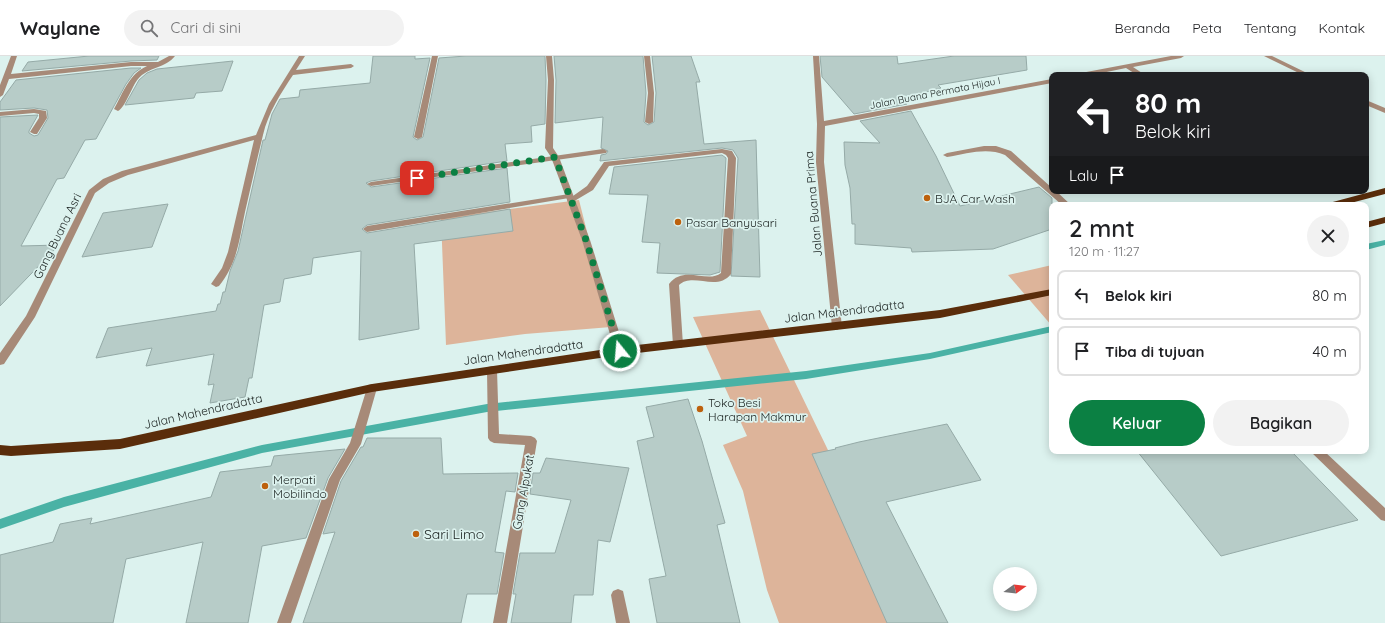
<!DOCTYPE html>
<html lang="id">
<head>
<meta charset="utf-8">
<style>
  body { margin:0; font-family:Quicksand,sans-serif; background:#f2f2f2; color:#202124; height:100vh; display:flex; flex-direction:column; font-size:15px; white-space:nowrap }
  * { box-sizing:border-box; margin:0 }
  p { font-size:13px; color:#757577 }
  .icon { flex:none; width:22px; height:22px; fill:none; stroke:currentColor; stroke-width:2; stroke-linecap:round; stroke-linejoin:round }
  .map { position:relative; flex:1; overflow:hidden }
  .panel { position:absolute; left:1049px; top:146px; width:320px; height:252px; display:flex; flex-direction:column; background:#fff; border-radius:8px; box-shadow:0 2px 10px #0003 }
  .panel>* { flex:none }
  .hud { position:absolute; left:1049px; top:16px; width:320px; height:122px; border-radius:8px; box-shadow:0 2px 10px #0003; background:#202124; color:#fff; overflow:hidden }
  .needle { width:26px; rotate:75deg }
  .tools { position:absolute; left:993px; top:511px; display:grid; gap:8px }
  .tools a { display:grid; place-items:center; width:44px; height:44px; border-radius:50%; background:#fff; box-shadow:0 2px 10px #0003; font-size:20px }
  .pin { position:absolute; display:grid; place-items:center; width:34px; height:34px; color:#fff; margin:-17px; border-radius:8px; box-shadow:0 2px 6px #0006 }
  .me { position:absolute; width:44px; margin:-22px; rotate:343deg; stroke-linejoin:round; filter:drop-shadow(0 0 3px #0008) }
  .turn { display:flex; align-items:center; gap:14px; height:84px; padding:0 20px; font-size:18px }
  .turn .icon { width:52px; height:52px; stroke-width:2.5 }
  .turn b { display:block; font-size:28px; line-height:34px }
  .then { display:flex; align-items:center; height:38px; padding:0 20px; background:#0003; gap:8px; font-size:15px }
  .round { display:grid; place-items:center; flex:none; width:42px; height:42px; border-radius:21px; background:#f2f2f2 }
  .head { display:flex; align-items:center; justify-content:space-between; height:68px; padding:0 20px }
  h1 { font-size:24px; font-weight:600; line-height:30px }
  .primary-button { display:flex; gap:8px; margin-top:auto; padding:8px 20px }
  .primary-button a { flex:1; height:46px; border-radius:24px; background:#0b8043; color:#fff; font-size:16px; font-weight:600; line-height:46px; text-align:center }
  .primary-button a+a { background:#f2f2f2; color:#202124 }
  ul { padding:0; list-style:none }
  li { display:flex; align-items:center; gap:12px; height:50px; margin:0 8px 6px; padding:0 12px; border:2px solid #e0e0e0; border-radius:8px }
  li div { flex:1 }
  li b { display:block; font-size:15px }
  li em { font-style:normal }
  header { display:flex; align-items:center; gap:24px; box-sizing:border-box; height:56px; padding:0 20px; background:#fff; border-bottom:1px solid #e0e0e0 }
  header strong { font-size:19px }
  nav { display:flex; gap:22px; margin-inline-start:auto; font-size:14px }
  .search { width:280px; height:36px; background:#f2f2f2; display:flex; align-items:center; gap:10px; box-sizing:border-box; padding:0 14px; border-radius:22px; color:#757577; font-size:15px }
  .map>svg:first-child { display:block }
  .green { fill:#ddb49a }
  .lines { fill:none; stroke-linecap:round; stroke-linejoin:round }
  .stream { fill:#4ab2a5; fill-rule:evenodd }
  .building { fill:#b7ccc8; stroke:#95aaa7 }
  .service { fill:#a78a78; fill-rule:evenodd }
  .minor { fill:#a78a78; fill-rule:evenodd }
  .trunk { fill:#5a2d0b; fill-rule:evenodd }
  .route { stroke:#0b8043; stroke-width:7; stroke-dasharray:0 12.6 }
  .poi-dot { fill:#bd610d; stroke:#dcf2ee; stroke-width:1.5 }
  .labels { text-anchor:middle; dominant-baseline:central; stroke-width:3.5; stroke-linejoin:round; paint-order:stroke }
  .far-street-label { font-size:10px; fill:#202826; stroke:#dcf2ee }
  .poi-label { font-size:12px; fill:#202826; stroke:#dcf2ee; text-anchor:start }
  .street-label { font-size:12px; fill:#202826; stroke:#dcf2ee }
  .near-poi-label { font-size:14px; fill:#202826; stroke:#dcf2ee; text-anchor:start }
</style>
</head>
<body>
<header>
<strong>Waylane</strong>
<div class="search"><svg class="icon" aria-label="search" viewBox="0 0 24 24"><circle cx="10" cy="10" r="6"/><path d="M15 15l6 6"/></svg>Cari di sini</div>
<nav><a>Beranda</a><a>Peta</a><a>Tentang</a><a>Kontak</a></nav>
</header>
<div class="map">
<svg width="1385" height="567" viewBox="0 0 1385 567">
  <rect width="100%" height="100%" fill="#dcf2ee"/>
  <path class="green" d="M 579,144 L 611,271 L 525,278 L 446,289 L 441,162 Z
    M 1052,209 L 1052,270 L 1008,219 Z
    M 760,254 L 843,425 L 919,567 L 779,567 L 767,534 L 743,435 L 723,389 L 747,380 L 693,261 Z"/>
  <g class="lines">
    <path class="stream" d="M 1385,184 L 1385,189 L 1366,194 L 1366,188 Z
      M 1052,270 L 1052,276 L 930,303 L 806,323 L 487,356 L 262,397 L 64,451 L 0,473 L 0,463 L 64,441 L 262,389 L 487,348 L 806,315 L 930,297 Z"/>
  </g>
  <path class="building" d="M 89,0 L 159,0 L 157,4 L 131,5 L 22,15 L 28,6 Z
    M 373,0 L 415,0 L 415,3 L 430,2 L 413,81 L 417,84 L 423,81 L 439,2 L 466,0 L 545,0 L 546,24 L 545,68 L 531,70 L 532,86 L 505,88 L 507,105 L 371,125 L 366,127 L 371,131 L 507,112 L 510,146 L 367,169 L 362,173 L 367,177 L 510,153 L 513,175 L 414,188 L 419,273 L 359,284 L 361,195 L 313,202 L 311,218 L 284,223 L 280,246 L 264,249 L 252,322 L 249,322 L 245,341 L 210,347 L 214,328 L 208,329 L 214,298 L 146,310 L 152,292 L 96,302 L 108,272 L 216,255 L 218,248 L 220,248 L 223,236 L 225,236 L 230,215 L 238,195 L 263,84 L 265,84 L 272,58 L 280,43 L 299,41 L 300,34 L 370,27 Z
    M 554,0 L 643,0 L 646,37 L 644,66 L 648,69 L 654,66 L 656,37 L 652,0 L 691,0 L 700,26 L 696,26 L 704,88 L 756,84 L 760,221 L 731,220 L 738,102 L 733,94 L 722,92 L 600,105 L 601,99 L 606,98 L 608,95 L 601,92 L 603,61 L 555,67 L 556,24 Z
    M 820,0 L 897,0 L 898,8 L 954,0 L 1026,0 L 1027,14 L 938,29 L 941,32 L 904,42 L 907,48 L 854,58 L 822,21 Z
    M 233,5 L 222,35 L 196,37 L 194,42 L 125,49 L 139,24 L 147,17 L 157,13 Z
    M 131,12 L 141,12 L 134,17 L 126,28 L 96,83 L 85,84 L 64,122 L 57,123 L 21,190 L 59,189 L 0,250 L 0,61 L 38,59 L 29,75 L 29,77 L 34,80 L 38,79 L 48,62 L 47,54 L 34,52 L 0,54 L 0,46 L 16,24 Z
    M 911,55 L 936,100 L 960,150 L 1039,131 L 1052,142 L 1052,173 L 993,193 L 912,196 L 911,192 L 855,188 L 855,168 L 852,168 L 850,132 L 845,109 L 844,86 L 880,87 L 860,65 Z
    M 722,99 L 726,102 L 720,216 L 710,219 L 657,217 L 660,187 L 642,186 L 648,139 L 609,138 L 614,111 Z
    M 168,148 L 152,191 L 82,201 L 103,157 Z
    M 688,343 L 702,385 L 725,467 L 717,469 L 740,567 L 657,567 L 649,523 L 666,520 L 637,385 L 654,381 L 646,351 Z
    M 947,368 L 981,424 L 886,446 L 948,567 L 887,567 L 812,398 L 836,393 L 835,392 L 859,386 Z
    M 367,382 L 441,382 L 443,418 L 518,417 L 515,436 L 506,435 L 495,496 L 504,497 L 497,538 L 467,538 L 461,567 L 303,567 L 335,476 L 323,478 L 341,425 L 361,391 L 363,391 Z
    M 345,393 L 328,422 L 306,482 L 262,490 L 248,567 L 186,567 L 203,486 L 126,503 L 113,567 L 0,567 L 0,499 L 53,486 L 60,468 L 92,462 L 90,468 L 211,441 L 220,416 L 271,410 L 274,400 Z
    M 1137,395 L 1291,395 L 1358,464 L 1221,500 Z
    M 546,402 L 629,412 L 610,486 L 598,484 L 593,539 L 574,539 L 571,567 L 511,567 L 516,538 L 513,538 L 520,497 L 555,497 L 571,444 L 530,438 L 533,417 L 540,417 Z"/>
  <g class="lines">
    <path class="service" d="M 984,90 L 996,90 L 1011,95 L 1052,132 L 1052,135 L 1056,135 L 1071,149 L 1062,149 L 1005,99 C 986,91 967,98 947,101 L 943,99 L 947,97 Z
      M 603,93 L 607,95 L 606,97 L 371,130 L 367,128 L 371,126 Z
      M 722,93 L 732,95 L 736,102 L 731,218 C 717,236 693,216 679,229 L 683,289 L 682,292 L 674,292 L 673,289 L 669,228 C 684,208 707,228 721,217 L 728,102 L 726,99 L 722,97 L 609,110 L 593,134 L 571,147 L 567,145 L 569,142 L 367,176 L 363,173 L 367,170 L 569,138 L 573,140 L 587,130 L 604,106 Z
      M 1310,395 L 1324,395 L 1385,452 L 1385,465 L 1381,464 Z"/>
    <path class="minor" d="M 11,0 L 17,0 L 11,18 L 131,6 L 158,6 L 169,0 L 175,0 C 166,12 148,11 138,23 C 132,30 125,52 118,55 L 114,53 C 123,37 129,18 147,10 L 131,10 L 9,23 L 3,39 L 0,41 L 0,29 Z
      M 299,0 L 305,0 L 296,14 L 351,8 L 354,10 L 351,12 L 293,19 C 281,37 268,57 263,79 C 257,103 251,130 245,156 C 239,184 238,206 219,230 L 216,231 L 211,228 L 222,212 L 228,196 L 254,84 L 128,119 L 109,127 L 95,137 L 35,261 L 4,308 L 0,309 L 0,297 L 26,260 L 89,134 L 103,123 L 122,115 L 256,79 L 269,48 Z
      M 432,0 L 438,0 L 422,81 L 418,83 L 414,81 Z
      M 546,0 L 552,0 L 554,24 L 553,92 L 559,101 L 590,184 L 625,295 L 624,298 L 616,298 L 615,295 L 582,184 L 551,101 L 545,92 L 548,24 Z
      M 644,0 L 650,0 L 654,37 L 653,66 L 649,68 L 645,66 L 648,37 Z
      M 813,0 L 819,0 L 824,65 L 1052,23 L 1052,27 L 825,70 L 824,106 L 842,271 L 837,274 L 832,271 L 816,106 L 817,68 Z
      M 1171,0 L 1184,0 L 1181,2 L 1133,11 L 1145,19 L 1137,19 L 1126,12 L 1092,19 L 1078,19 L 1081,17 Z
      M 1264,0 L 1272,0 L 1311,19 L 1303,19 Z
      M 1366,44 L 1385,52 L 1385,57 L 1366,49 Z
      M 34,53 L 46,55 L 47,62 L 37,78 L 34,78 L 30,76 L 39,62 L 39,58 L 34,57 L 0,60 L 0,56 Z
      M 492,310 L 496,311 L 497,314 L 499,378 L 531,380 L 535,382 L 537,385 L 507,567 L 493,567 L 525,389 L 494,387 L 490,385 L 488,382 L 487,314 L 488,311 Z
      M 372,328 L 376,329 L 377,332 L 361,388 L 340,424 L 291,567 L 277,567 L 329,423 L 350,387 L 367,332 L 368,329 Z
      M 618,533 L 623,535 L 630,567 L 616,567 L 611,539 L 613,535 Z"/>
    <path class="trunk" d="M 1385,132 L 1385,138 L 1343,149 L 1327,149 L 1329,147 Z
      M 1385,161 L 1385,167 L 1366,172 L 1366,166 Z
      M 1052,233 L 1052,239 L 940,262 L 620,299 L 372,336 L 120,393 L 11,400 L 0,399 L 0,389 L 11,390 L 120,383 L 372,328 L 620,291 L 940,254 Z"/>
  </g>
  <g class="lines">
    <path class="route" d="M 417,122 L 555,101 L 586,184 L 620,295"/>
  </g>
  <g class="poi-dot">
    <circle cx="927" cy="142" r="4"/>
    <circle cx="678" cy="166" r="4"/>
    <circle cx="700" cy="353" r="4"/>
    <circle cx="265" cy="430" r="4"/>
    <circle cx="416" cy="478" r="4"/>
  </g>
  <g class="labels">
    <g class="far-street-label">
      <text transform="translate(935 37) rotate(-11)">Jalan Buana Permata Hijau I</text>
    </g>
    <g class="poi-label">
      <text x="935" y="142">BJA Car Wash</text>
      <text x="686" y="166">Pasar Banyusari</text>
      <text x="708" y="346">Toko Besi<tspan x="708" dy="14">Harapan Makmur</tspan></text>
      <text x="273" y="423">Merpati<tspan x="273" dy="14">Mobilindo</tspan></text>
    </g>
    <g class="street-label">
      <text transform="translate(813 148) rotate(-95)">Jalan Buana Prima</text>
      <text transform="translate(57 180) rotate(-64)">Gang Buana Asri</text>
      <text transform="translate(844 255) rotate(-7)">Jalan Mahendradatta</text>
      <text transform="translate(523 296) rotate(-8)">Jalan Mahendradatta</text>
      <text transform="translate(203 355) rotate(-13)">Jalan Mahendradatta</text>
      <text transform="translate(523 436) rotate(-80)">Gang Alpukat</text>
    </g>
    <g class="near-poi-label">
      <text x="424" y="478">Sari Limo</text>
    </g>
  </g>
</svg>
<div class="tools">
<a><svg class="needle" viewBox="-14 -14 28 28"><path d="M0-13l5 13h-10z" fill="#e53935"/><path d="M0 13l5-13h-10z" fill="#757577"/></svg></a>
</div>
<div class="pin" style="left:417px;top:122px;background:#d93025"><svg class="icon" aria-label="arrive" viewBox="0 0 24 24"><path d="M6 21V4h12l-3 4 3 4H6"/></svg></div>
<svg class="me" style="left:620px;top:295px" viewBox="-20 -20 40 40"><circle r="17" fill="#0b8043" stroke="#fff" stroke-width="3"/><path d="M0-11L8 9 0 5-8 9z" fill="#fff"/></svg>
<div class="hud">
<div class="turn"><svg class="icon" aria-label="left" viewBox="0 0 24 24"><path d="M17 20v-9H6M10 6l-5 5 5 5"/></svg><div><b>80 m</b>Belok kiri</div></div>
<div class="then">Lalu<svg class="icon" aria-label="arrive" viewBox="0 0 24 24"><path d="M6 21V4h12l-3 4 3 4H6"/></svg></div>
</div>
<section class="panel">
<div class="head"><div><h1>2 mnt</h1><p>120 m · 11:27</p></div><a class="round"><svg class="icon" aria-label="close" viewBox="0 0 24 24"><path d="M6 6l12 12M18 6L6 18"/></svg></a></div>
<ul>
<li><svg class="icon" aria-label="left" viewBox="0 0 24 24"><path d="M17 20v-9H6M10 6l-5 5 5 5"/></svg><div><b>Belok kiri</b></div><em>80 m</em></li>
<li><svg class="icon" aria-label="arrive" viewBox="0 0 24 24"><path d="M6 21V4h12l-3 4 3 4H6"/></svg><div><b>Tiba di tujuan</b></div><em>40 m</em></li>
</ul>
<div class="primary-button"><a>Keluar</a><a>Bagikan</a></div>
</section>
</div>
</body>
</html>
